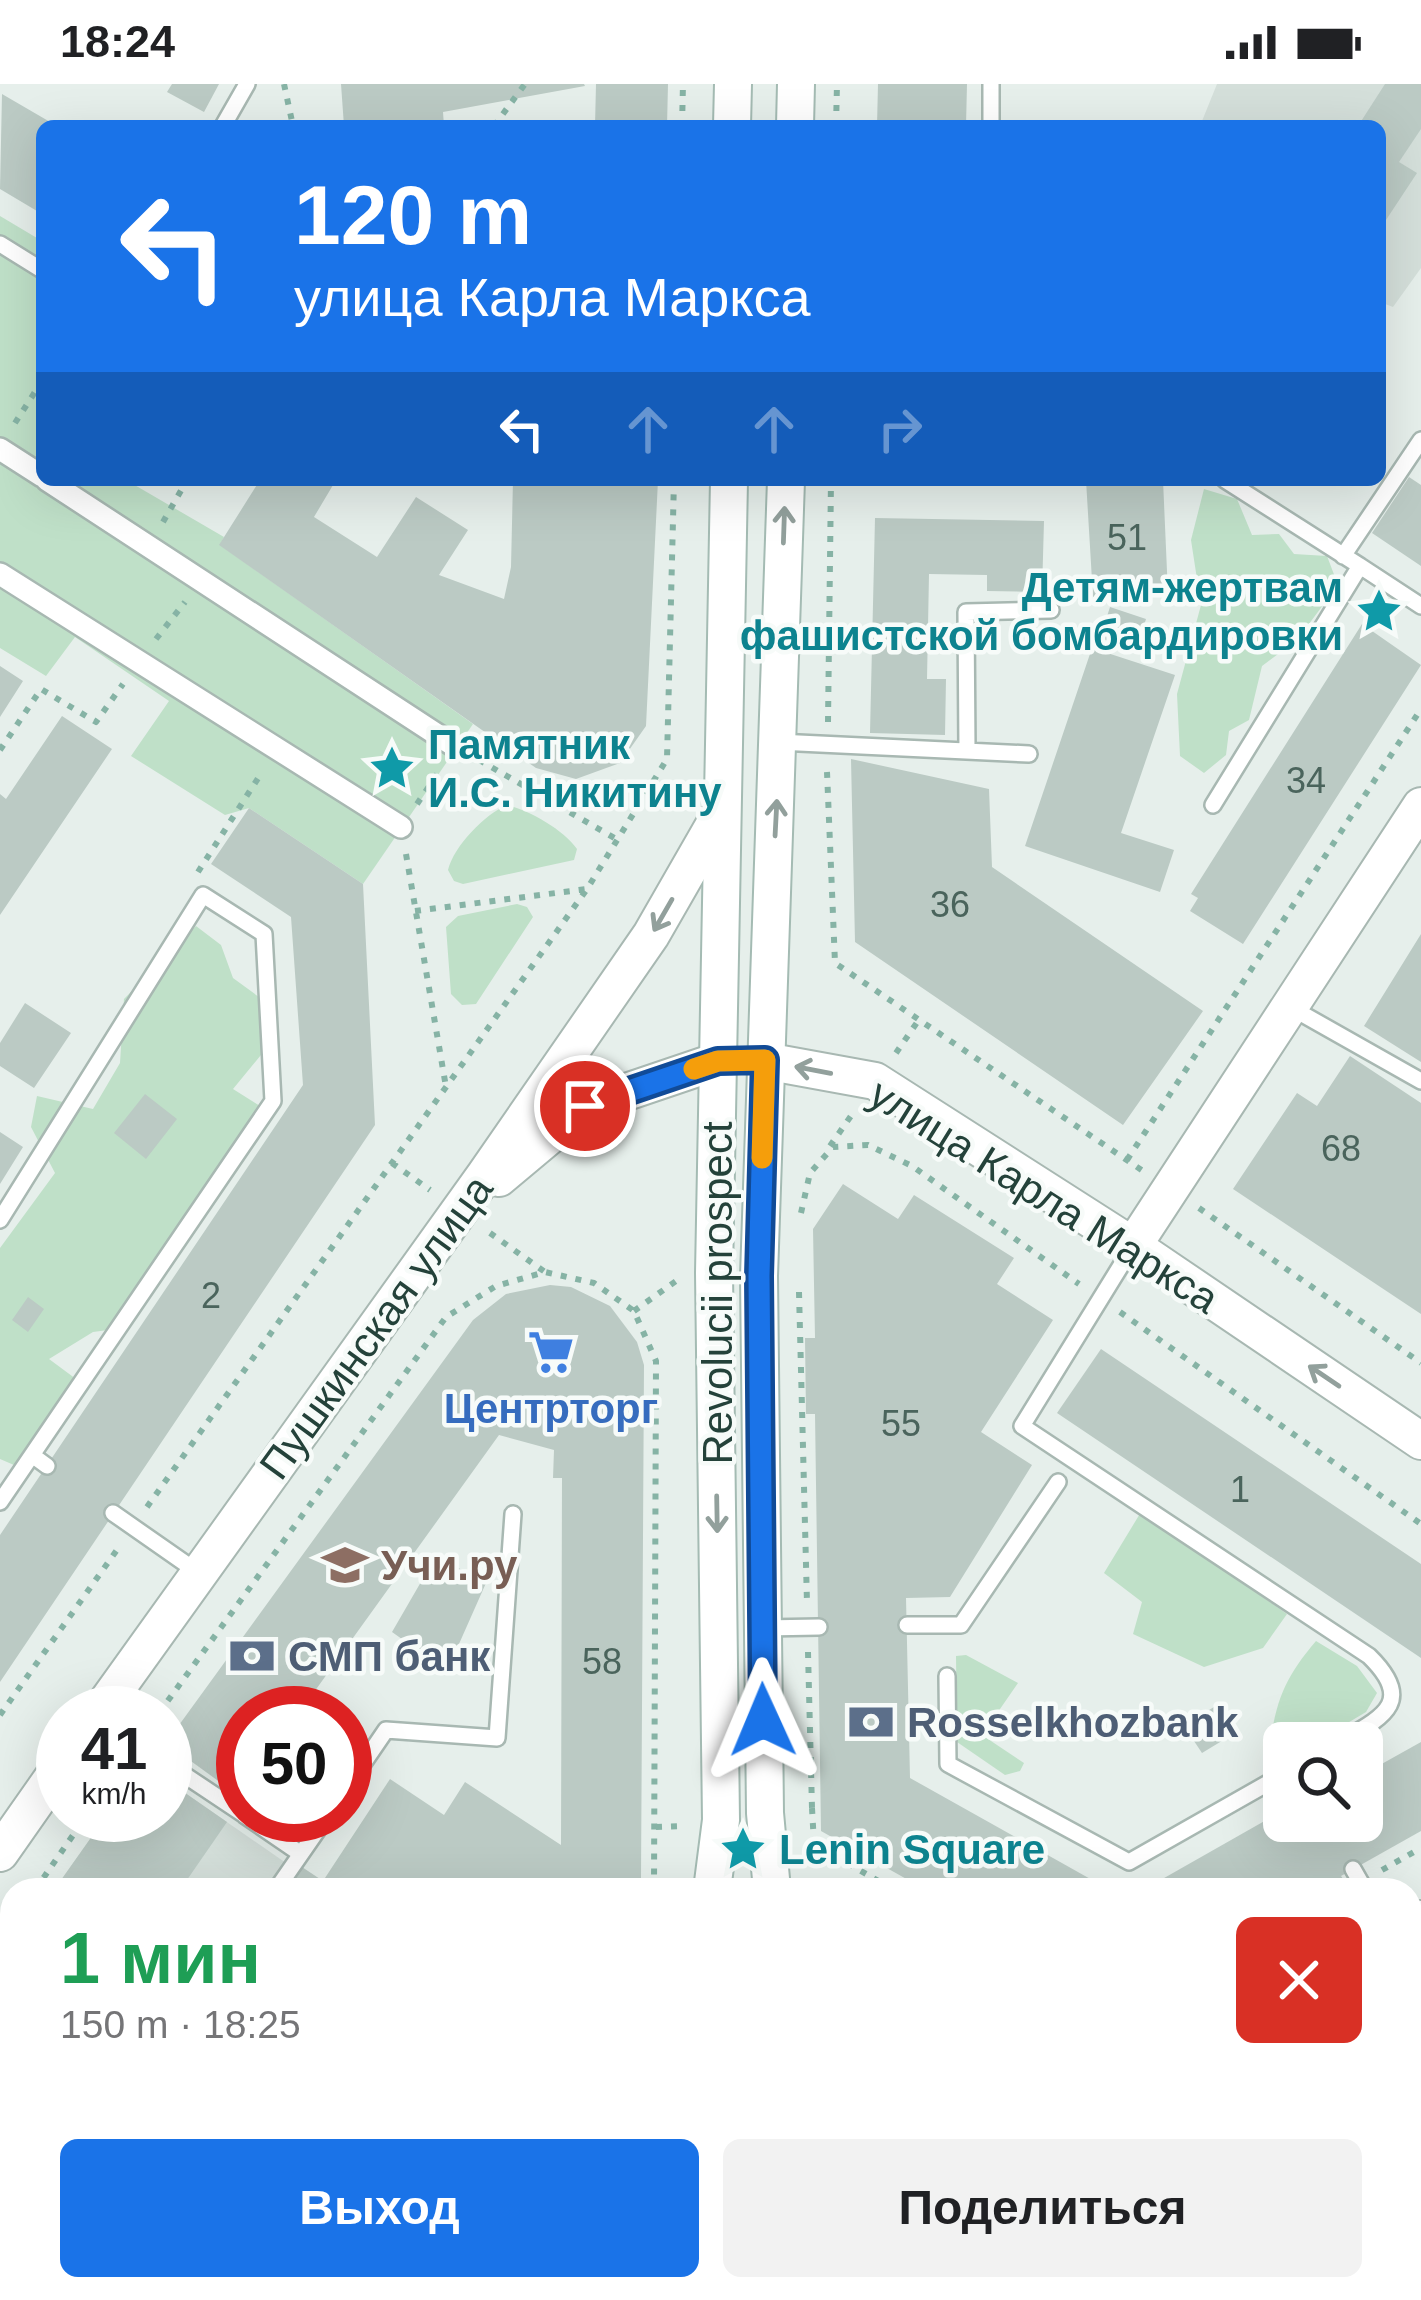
<!DOCTYPE html>
<html lang="ru">
<head>
<meta charset="utf-8">
<style>
  body { margin:0; font-family:Arial,sans-serif; background:#f2f2f2; color:#202124; height:100vh; display:flex; flex-direction:column; font-size:45px; white-space:nowrap }
  * { box-sizing:border-box; margin:0 }
  p { font-size:39px; color:#757577 }
  .icon { flex:none; width:66px; height:66px; fill:none; stroke:currentColor; stroke-width:2; stroke-linecap:round; stroke-linejoin:round }
  .map { position:relative; flex:1; overflow:hidden }
  .drawer { position:absolute; left:0px; top:1794px; width:1422px; height:423px; display:flex; flex-direction:column; background:#fff; border-radius:36px 36px 0 0; box-shadow:0 12px 48px #0002 }
  .drawer>* { flex:none }
  .hud { position:absolute; left:36px; top:36px; width:1350px; height:366px; border-radius:18px; box-shadow:0 12px 48px #0002; background:#1a73e8; color:#fff; overflow:hidden }
  .fabs { position:absolute; left:1263px; top:1638px; display:grid; gap:24px }
  .fabs a { display:grid; place-items:center; width:120px; height:120px; border-radius:18px; background:#fff; box-shadow:0 12px 48px #0002; font-size:60px }
  .speed { position:absolute; left:36px; top:1602px; display:flex; gap:24px; font-size:60px; font-weight:700; text-align:center }
  .speed>* { display:grid; place-content:center; width:156px; height:156px; border-radius:50%; background:#fff; box-shadow:0 12px 48px #0002; line-height:1 }
  .speed small { font-size:30px; font-weight:400 }
  .speed .limit { border:18px solid #d22; background:#fff; color:#111 }
  .pin { position:absolute; display:grid; place-items:center; width:102px; height:102px; color:#fff; margin:-51px; border:6px solid #fff; border-radius:50%; box-shadow:0 3px 12px #0007 }
  .me { position:absolute; width:132px; margin:-66px; rotate:359deg; stroke-linejoin:round; filter:drop-shadow(0 0 9px #0008) }
  .turn { display:flex; align-items:center; gap:42px; height:252px; padding:0 60px; font-size:54px }
  .turn .icon { width:156px; height:156px; stroke-width:2.5 }
  .turn b { display:block; font-size:84px; line-height:102px }
  .lanes { display:flex; align-items:center; height:114px; padding:0 60px; background:#0003; justify-content:center; gap:60px; direction:ltr }
  .lanes .off { opacity:.35 }
  .round { display:grid; place-items:center; flex:none; width:126px; height:126px; border-radius:18px; background:#f2f2f2 }
  .head { display:flex; align-items:center; justify-content:space-between; height:204px; padding:0 60px }
  h1 { font-size:72px; font-weight:800; line-height:90px; color:#1e9e55 }
  .button { display:flex; gap:24px; margin-top:auto; padding:24px 60px }
  .button a { flex:1; height:138px; border-radius:18px; background:#1a73e8; color:#fff; font-size:48px; font-weight:800; line-height:138px; text-align:center }
  .button a+a { background:#f2f2f2; color:#202124 }
  .status { display:flex; justify-content:space-between; align-items:center; height:84px; padding:0 60px; background:#fff; direction:ltr }
  .status svg { height:33px; fill:currentColor }
  .map>svg:first-child { display:block }
  .built { fill:#d4dfda }
  .green { fill:#bfe0c8 }
  .building { fill:#bbcac4 }
  .lines { fill:none; stroke-linecap:round; stroke-linejoin:round }
  .service-casing { stroke:#a8b8b2; stroke-width:20 }
  .pedestrian-casing { stroke:#a8b8b2; stroke-width:26 }
  .tertiary-casing { stroke:#a8b8b2; stroke-width:40 }
  .secondary-casing { stroke:#a4bbb3; stroke-width:40 }
  .path { stroke:#86b3a5; stroke-width:6; stroke-dasharray:6 9; stroke-linecap:butt }
  .service { stroke:#fff; stroke-width:15 }
  .pedestrian { stroke:#fff; stroke-width:21 }
  .tertiary { stroke:#fff; stroke-width:36 }
  .secondary { stroke:#fff; stroke-width:36 }
  .oneway { stroke:#92a09c }
  .route-casing { stroke:#114b97; stroke-width:30 }
  .route { stroke:#1a73e8; stroke-width:21 }
  .slow { stroke:#f59e0b; stroke-width:21 }
  .labels { text-anchor:middle; dominant-baseline:central; stroke-width:9; stroke-linejoin:round; paint-order:stroke }
  .number-label { font-size:36px; fill:#4a645c }
  .culture-label { font-size:42px; font-weight:bold; fill:#0d838f; stroke:#f7fbf9; text-anchor:start }
  .street-label { font-size:42px; fill:#24423a; stroke:#f7fbf9 }
  .shop-label { font-size:42px; font-weight:bold; fill:#366cbe; stroke:#f7fbf9 }
  .education-label { font-size:42px; font-weight:bold; fill:#785e54; stroke:#f7fbf9; text-anchor:start }
  .service-label { font-size:42px; font-weight:bold; fill:#4e5e75; stroke:#f7fbf9; text-anchor:start }
</style>
</head>
<body>
<div class="status"><b>18:24</b><svg viewBox="0 0 49 12"><path d="M0 12V9h3v3zM5 12V6h3v6zM10 12V3h3v9zM15 12V0h3v12zM26 1h20v11H26zM47 4h2v5h-2z"/></svg></div>
<div class="map">
<svg width="1421" height="2216" viewBox="0 0 1421 2216">
  <rect width="100%" height="100%" fill="#e6efeb"/>
  <path class="built" d="M 1217,0 L 1421,0 L 1421,184 L 1393,223 L 1380,218 L 1380,42 L 1200,42 Z
    M 165,1695 L 299,1788 L 287,1806 L 54,1806 L 107,1731 L 165,1731 Z"/>
  <path class="green" d="M 0,132 L 42,157 L 42,335 L 39,340 L 42,343 L 42,396 L 126,396 L 224,453 L 220,461 L 473,640 L 363,800 L 249,724 L 225,731 L 131,672 L 169,617 L 75,553 L 46,592 L 0,564 Z
    M 1204,405 L 1237,415 L 1252,451 L 1279,450 L 1294,470 L 1327,472 L 1338,501 L 1297,556 L 1262,582 L 1249,636 L 1229,647 L 1226,671 L 1204,689 L 1180,672 L 1177,610 L 1201,521 L 1191,456 Z
    M 507,721 C 529,726 564,746 577,765 L 574,776 L 463,800 L 454,797 L 448,786 C 454,762 485,730 507,721 Z
    M 517,820 L 527,823 L 533,833 L 476,920 L 462,921 L 451,910 L 446,843 L 458,832 Z
    M 196,842 L 221,861 L 233,894 L 263,916 L 274,955 L 233,1005 L 260,1022 L 216,1107 L 123,1244 L 93,1248 L 49,1275 L 76,1295 L 28,1387 L 0,1375 L 0,1164 L 55,1089 L 31,1043 L 37,1012 L 93,1025 L 120,979 L 124,915 Z
    M 1141,1428 L 1287,1530 L 1263,1564 L 1204,1583 L 1133,1550 L 1142,1518 L 1104,1489 Z
    M 1316,1557 L 1357,1582 L 1377,1609 L 1366,1628 L 1314,1659 L 1284,1659 L 1284,1670 L 1271,1655 C 1277,1612 1288,1590 1316,1557 Z
    M 966,1571 L 1018,1599 L 982,1651 L 1024,1679 L 1020,1687 L 1005,1691 L 957,1658 L 956,1572 Z
    M 1421,2069 L 1421,2216 L 1301,2216 L 1291,2205 L 1410,2205 L 1410,2074 Z
    M 504,2205 L 809,2205 L 833,2216 L 497,2216 Z"/>
  <path class="building" d="M 172,0 L 219,0 L 204,28 L 167,8 Z
    M 341,0 L 584,0 L 585,2 L 443,28 L 444,42 L 344,42 Z
    M 596,0 L 668,0 L 667,42 L 595,42 Z
    M 878,0 L 967,0 L 966,42 L 877,42 Z
    M 1385,0 L 1421,0 L 1421,45 L 1399,78 L 1417,89 L 1386,136 L 1380,132 L 1380,42 L 1358,42 Z
    M 2,10 L 57,42 L 42,42 L 42,130 L 0,105 Z
    M 1409,393 L 1421,401 L 1421,482 L 1372,449 Z
    M 260,396 L 336,396 L 314,433 L 377,473 L 416,413 L 468,446 L 439,491 L 504,515 L 511,483 L 513,396 L 658,396 L 646,642 L 620,679 L 576,695 L 536,684 L 219,461 Z
    M 1086,396 L 1163,396 L 1168,510 L 1093,513 Z
    M 875,434 L 1044,437 L 1042,508 L 987,507 L 987,491 L 929,490 L 927,595 L 946,595 L 945,651 L 870,649 Z
    M 1110,523 L 1146,535 L 1136,566 L 1100,554 Z
    M 1362,540 L 1421,581 L 1243,860 L 1190,827 L 1198,814 L 1191,810 Z
    M 1092,564 L 1175,591 L 1121,749 L 1174,766 L 1160,808 L 1025,762 Z
    M 0,582 L 23,597 L 0,633 Z
    M 62,632 L 112,665 L 0,831 L 0,710 L 6,715 Z
    M 851,675 L 989,705 L 992,783 L 1203,927 L 1123,1041 L 855,858 Z
    M 249,724 L 363,800 L 375,1041 L 0,1598 L 0,1451 L 303,1001 L 291,833 L 211,780 Z
    M 1421,850 L 1421,978 L 1364,942 Z
    M 25,919 L 71,949 L 34,1004 L 0,982 L 0,959 Z
    M 1350,972 L 1421,1019 L 1421,1230 L 1233,1105 L 1297,1009 L 1317,1022 Z
    M 145,1010 L 177,1035 L 146,1075 L 114,1049 Z
    M 0,1048 L 23,1063 L 0,1100 Z
    M 843,1100 L 898,1135 L 914,1111 L 1014,1174 L 997,1200 L 1053,1236 L 981,1348 L 1032,1381 L 950,1513 L 906,1514 L 910,1694 L 1110,1806 L 926,1806 L 821,1747 L 815,1330 L 806,1330 L 805,1254 L 815,1254 L 813,1145 Z
    M 550,1201 L 571,1203 L 610,1222 L 637,1258 L 644,1281 L 641,1795 L 633,1806 L 287,1806 L 302,1783 L 323,1797 L 390,1695 L 444,1731 L 465,1698 L 561,1761 L 562,1394 L 553,1394 L 554,1366 L 499,1351 L 299,1629 L 243,1629 L 243,1706 L 239,1712 L 166,1659 L 473,1236 L 506,1210 Z
    M 28,1213 L 44,1225 L 28,1248 L 12,1236 Z
    M 1101,1265 L 1421,1480 L 1421,1574 L 1057,1329 Z
    M 453,1481 L 486,1499 L 447,1587 L 392,1548 L 425,1491 Z
    M 1217,1621 L 1235,1649 L 1202,1669 L 1184,1642 Z
    M 1421,1658 L 1421,1747 L 1341,1792 L 1343,1795 L 1324,1806 L 1143,1806 L 1284,1726 L 1284,1737 L 1362,1737 L 1362,1691 Z
    M 165,1695 L 227,1738 L 180,1806 L 157,1806 L 144,1797 L 138,1806 L 54,1806 L 107,1731 L 165,1731 Z
    M 12,1867 L 12,2051 L 0,2042 L 0,1884 Z
    M 1421,1934 L 1421,2022 L 1410,2029 L 1410,1940 Z
    M 0,2105 L 12,2113 L 12,2176 L 0,2168 Z
    M 12,2177 L 12,2205 L 195,2205 L 211,2216 L 0,2216 L 0,2195 Z
    M 270,2205 L 386,2205 L 379,2216 L 262,2216 Z
    M 1088,2205 L 1203,2205 L 1216,2216 L 1084,2216 Z"/>
  <g class="lines">
    <g class="service-casing">
      <path id="service" d="M 223,42 L 247,0
        M 991,42 L 991,0
        M 0,160 L 42,186
        M 1225,396 L 1360,482
        M 1343,472 L 1421,356
        M 778,658 L 1029,670
        M 967,667 L 966,528 L 1051,526
        M 1213,721 L 1360,482 L 1421,522
        M 1290,923 L 1421,997
        M 0,1136 L 203,811 L 264,850 L 273,1017 L 0,1418
        M 1133,1162 L 1022,1342 L 1369,1572 C 1417,1619 1381,1634 1338,1659
        M 32,1371 L 47,1382
        M 113,1429 L 199,1489
        M 907,1541 L 961,1541 L 1058,1398
        M 764,1544 L 819,1543
        M 947,1592 L 948,1680 L 1129,1778 L 1284,1690
        M 165,1678 L 243,1730
        M 345,1706 L 386,1646 L 497,1654 L 513,1430
        M 244,1731 L 301,1770
        M 1353,1785 L 1365,1806
        M 276,1806 L 328,1731
        M 1410,2049 L 1421,2043
        M 1367,2205 L 1376,2216
        M 1399,2216 L 1421,2196"/>
    </g>
    <g class="pedestrian-casing">
      <path id="pedestrian" d="M 0,365 L 42,392
        M 47,396 L 456,663
        M 0,490 L 401,743"/>
    </g>
    <g class="tertiary-casing">
      <path id="tertiary" d="M 765,977 L 875,997 L 1133,1162 L 1421,1357
        M 499,1094 L 585,1022 L 718,977
        M 1133,1162 L 1421,722
        M 99,1629 L 485,1091 L 651,851 L 721,729
        M 0,1769 L 63,1679
        M 1410,1842 L 1421,1835
        M 949,2216 L 955,2205"/>
    </g>
    <g class="secondary-casing">
      <path id="secondary" d="M 732,42 L 733,0
        M 795,42 L 796,0
        M 712,1806 L 721,1736 L 714,1189 L 729,396
        M 772,1806 L 765,1729 L 759,1192 L 786,396
        M 901,2205 L 903,2216
        M 466,2216 L 474,2205"/>
    </g>
    <path class="path" d="M 284,0 L 293,42
      M 494,42 L 525,0
      M 682,42 L 683,0
      M 836,42 L 837,0
      M 15,339 L 42,297
      M 163,438 L 187,396
      M 156,555 L 185,518
      M 828,638 L 831,396
      M 0,666 L 41,605 L 96,638 L 123,600
      M 479,676 L 618,756
      M 827,688 L 835,879 L 1143,1087
      M 417,720 L 440,686
      M 406,770 L 446,1003
      M 198,788 L 262,688
      M 415,827 L 587,805
      M 896,969 L 918,937
      M 830,1062 L 853,1029
      M 1127,1076 L 1421,625
      M 392,1079 L 430,1106
      M 1199,1124 L 1421,1279
      M 801,1129 L 810,1089 L 833,1063 L 868,1061 L 912,1082 L 1079,1200
      M 490,1149 L 545,1188
      M 799,1208 L 807,1519
      M 634,1227 L 676,1197
      M 1120,1228 L 1421,1440
      M 147,1423 L 587,805 L 667,675 L 674,396
      M 808,1568 L 812,1724
      M 159,1629 L 446,1233 L 496,1202 L 545,1188 L 594,1199 L 634,1227 L 656,1277 L 654,1806
      M 0,1631 L 119,1463
      M 812,1724 L 814,1760 L 894,1806
      M 656,1743 L 682,1742
      M 1382,1786 L 1421,1764
      M 35,1806 L 87,1731
      M 0,1856 L 12,1839
      M 1410,1912 L 1421,1906
      M 1238,2205 L 1250,2216
      M 401,2216 L 408,2205
      M 547,2216 L 554,2205
      M 720,2216 L 725,2205
      M 779,2216 L 785,2205
      M 1019,2216 L 1025,2205"/>
    <use href="#service" class="service"/>
    <use href="#pedestrian" class="pedestrian"/>
    <use href="#tertiary" class="tertiary"/>
    <use href="#secondary" class="secondary"/>
  </g>
  <defs><path id="oneway-shaft" d="M-6 0H5M1.5-3L5.5 0L1.5 3" fill="none" stroke-width="1.6" stroke-linecap="round" stroke-linejoin="round" transform="scale(3)"/></defs>
  <g class="oneway">
    <use href="#oneway-shaft" transform="translate(784 441) rotate(-88)"/>
    <use href="#oneway-shaft" transform="translate(776 734) rotate(-87)"/>
    <use href="#oneway-shaft" transform="translate(663 831) rotate(120)"/>
    <use href="#oneway-shaft" transform="translate(813 986) rotate(-169)"/>
    <use href="#oneway-shaft" transform="translate(1324 1292) rotate(-146)"/>
    <use href="#oneway-shaft" transform="translate(717 1430) rotate(89)"/>
  </g>
  <g class="lines">
    <g class="route-casing">
      <path id="route" d="M 585,1022 L 718,977 L 765,976 L 759,1192 L 763,1636"/>
    </g>
    <use href="#route" class="route"/>
    <path class="slow" d="M 694,985 L 718,977 L 765,976 L 762,1074"/>
  </g>
  <defs>
    <g id="sight-bare" transform="scale(3.6)"><path d="M0-6L1.8-2.2L6-1.7L2.9 1.2L3.7 5.4L0 3.3L-3.7 5.4L-2.9 1.2L-6-1.7L-1.8-2.2Z" fill="#0f9aa8" stroke="#f7fbf9" stroke-width="2.5" paint-order="stroke"/></g>
    <g id="supermarket-bare" transform="scale(3.6)"><path d="M-6-5.5h2.5l.6 2H6L4.5 2H-2.5L-4.4-4H-6ZM-1.5 3.2a1.3 1.3 0 1 0 .1 0ZM3 3.2a1.3 1.3 0 1 0 .1 0Z" fill="#3f7fe0" stroke="#f7fbf9" stroke-width="2.5" paint-order="stroke"/></g>
    <g id="school-bare" transform="scale(3.6)"><path d="M0-5L7-2L0 1L-7-2ZM-4 1L0 2.5L4 1V4Q0 6-4 4Z" fill="#8d6e63" stroke="#f7fbf9" stroke-width="2.5" paint-order="stroke"/></g>
    <g id="bank-bare" transform="scale(3.6)"><path d="M-6-4H6V4H-6ZM0-2.3a2.3 2.3 0 1 0 0 4.6a2.3 2.3 0 1 0 0-4.6Z" fill="#5c6f8a" stroke="#f7fbf9" stroke-width="2.5" paint-order="stroke"/></g>
  </defs>
  <g fill-rule="evenodd">
    <use href="#sight-bare" x="1379" y="527"/>
    <use href="#sight-bare" x="392" y="684"/>
    <use href="#supermarket-bare" x="551" y="1268"/>
    <use href="#school-bare" x="345" y="1481"/>
    <use href="#bank-bare" x="252" y="1572"/>
    <use href="#bank-bare" x="871" y="1638"/>
    <use href="#sight-bare" x="743" y="1765"/>
  </g>
  <g class="labels">
    <g class="number-label">
      <text x="1127" y="453">51</text>
      <text x="1306" y="696">34</text>
      <text x="950" y="820">36</text>
      <text x="1341" y="1064">68</text>
      <text x="211" y="1211">2</text>
      <text x="901" y="1339">55</text>
      <text x="1240" y="1405">1</text>
      <text x="602" y="1577">58</text>
    </g>
    <g class="culture-label">
      <text x="1343" y="503" text-anchor="end">Детям-жертвам<tspan x="1343" dy="48">фашистской бомбардировки</tspan></text>
      <text x="428" y="660">Памятник<tspan x="428" dy="48">И.С. Никитину</tspan></text>
      <text x="779" y="1765">Lenin Square</text>
    </g>
    <g class="street-label">
      <text transform="translate(1044 1112) rotate(32)">улица Карла Маркса</text>
      <text transform="translate(717 1209) rotate(-90)">Revolucii prospect</text>
      <text transform="translate(376 1243) rotate(-54)">Пушкинская улица</text>
    </g>
    <g class="shop-label">
      <text x="551" y="1324">Центрторг</text>
    </g>
    <g class="education-label">
      <text x="381" y="1481">Учи.ру</text>
    </g>
    <g class="service-label">
      <text x="288" y="1572">СМП банк</text>
      <text x="907" y="1638">Rosselkhozbank</text>
    </g>
  </g>
</svg>
<div class="fabs">
<a><svg class="icon" aria-label="search" viewBox="0 0 24 24"><circle cx="10" cy="10" r="6"/><path d="M15 15l6 6"/></svg></a>
</div>
<div class="speed"><div>41<small>km/h</small></div><div class="limit">50</div></div>
<div class="pin" style="left:585px;top:1022px;background:#d93025"><svg class="icon" aria-label="arrive" viewBox="0 0 24 24"><path d="M6 21V4h12l-3 4 3 4H6"/></svg></div>
<svg class="me" style="left:763px;top:1636px" viewBox="-20 -20 40 40"><path d="M0-17L14 15 0 8-14 15z" fill="#1a73e8" stroke="#fff" stroke-width="4"/></svg>
<div class="hud">
<div class="turn"><svg class="icon" aria-label="left" viewBox="0 0 24 24"><path d="M17 20v-9H6M10 6l-5 5 5 5"/></svg><div><b>120 m</b>улица Карла Маркса</div></div>
<div class="lanes"><svg class="icon" aria-label="left" viewBox="0 0 24 24"><path d="M17 20v-9H6M10 6l-5 5 5 5"/></svg><svg class="icon off" aria-label="ahead" viewBox="0 0 24 24"><path d="M12 20V5M6 11l6-6 6 6"/></svg><svg class="icon off" aria-label="ahead" viewBox="0 0 24 24"><path d="M12 20V5M6 11l6-6 6 6"/></svg><svg class="icon off" aria-label="right" viewBox="0 0 24 24"><path d="M7 20v-9h11M14 6l5 5-5 5"/></svg></div>
</div>
<section class="drawer">
<div class="head"><div><h1>1 мин</h1><p>150 m · 18:25</p></div><a class="round" style="background:#d93025;color:#fff"><svg class="icon" aria-label="close" viewBox="0 0 24 24"><path d="M6 6l12 12M18 6L6 18"/></svg></a></div>
<div class="button"><a>Выход</a><a>Поделиться</a></div>
</section>
</div>
</body>
</html>
